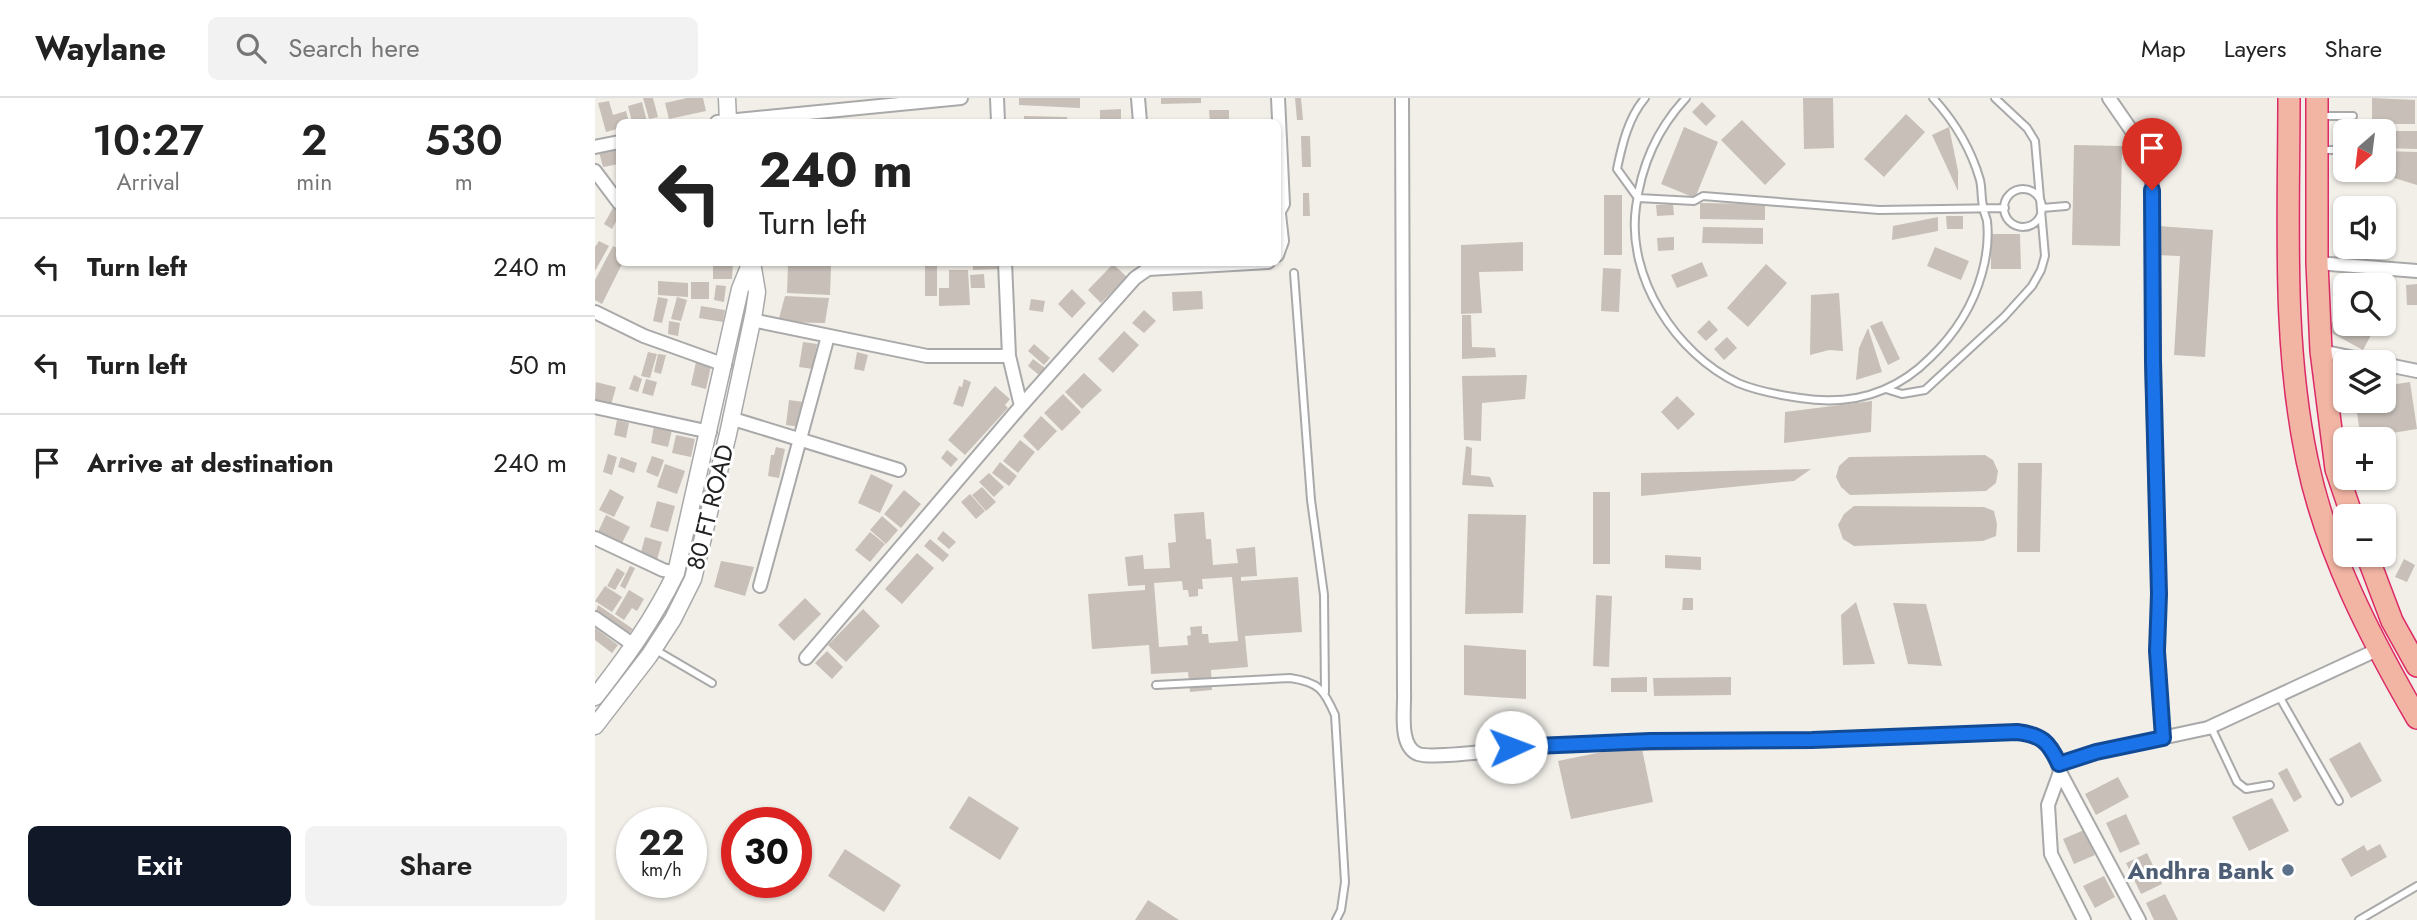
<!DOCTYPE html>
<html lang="en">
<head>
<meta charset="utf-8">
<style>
  body { margin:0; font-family:Jost,sans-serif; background:#f2f2f2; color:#222; height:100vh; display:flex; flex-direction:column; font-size:26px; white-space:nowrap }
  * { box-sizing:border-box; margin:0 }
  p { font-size:23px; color:#767676 }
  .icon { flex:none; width:38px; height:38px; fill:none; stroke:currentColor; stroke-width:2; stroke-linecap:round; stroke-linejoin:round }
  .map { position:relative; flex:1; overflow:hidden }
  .side { display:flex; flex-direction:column; background:#fff; width:595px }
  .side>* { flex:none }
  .banner { position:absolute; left:21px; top:21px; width:665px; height:147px; border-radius:10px; box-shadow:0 2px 5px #0004; background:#fff; color:#222; overflow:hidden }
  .needle { width:46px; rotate:208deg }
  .buttons { position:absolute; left:1738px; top:21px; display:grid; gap:14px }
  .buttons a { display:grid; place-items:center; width:63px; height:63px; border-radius:10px; background:#fff; box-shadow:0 2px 5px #0004; font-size:35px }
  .speed { position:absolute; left:21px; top:709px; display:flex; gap:14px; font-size:35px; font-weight:700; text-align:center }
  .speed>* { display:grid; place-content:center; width:91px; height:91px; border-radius:50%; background:#fff; box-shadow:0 2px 5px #0004; line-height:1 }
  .speed small { font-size:18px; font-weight:400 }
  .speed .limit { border:10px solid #d22; background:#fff; color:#111 }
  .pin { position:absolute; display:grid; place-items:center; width:60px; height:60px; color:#fff; margin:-72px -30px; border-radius:50% 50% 50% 0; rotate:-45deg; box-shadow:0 0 7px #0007 }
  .pin .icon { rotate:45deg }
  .me { position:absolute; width:77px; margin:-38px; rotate:88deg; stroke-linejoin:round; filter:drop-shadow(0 0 5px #0008) }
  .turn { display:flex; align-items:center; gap:24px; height:147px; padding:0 28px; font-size:32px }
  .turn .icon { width:91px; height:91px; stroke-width:2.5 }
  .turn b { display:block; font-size:49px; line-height:60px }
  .eta { display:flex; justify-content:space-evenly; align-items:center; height:119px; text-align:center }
  .eta b { font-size:42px; font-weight:600; line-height:49px }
  .primary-button { display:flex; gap:14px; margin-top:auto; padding:14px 28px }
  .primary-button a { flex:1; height:80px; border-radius:10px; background:#111827; color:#fff; font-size:28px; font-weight:600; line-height:80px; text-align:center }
  .primary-button a+a { background:#f2f2f2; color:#222 }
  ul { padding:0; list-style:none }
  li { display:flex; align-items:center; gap:21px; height:98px; padding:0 28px; border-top:2px solid #e0e0e0 }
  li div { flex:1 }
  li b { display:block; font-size:26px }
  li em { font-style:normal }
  header { display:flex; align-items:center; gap:42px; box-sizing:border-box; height:98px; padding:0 35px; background:#fff; border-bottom:2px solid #e0e0e0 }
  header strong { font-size:33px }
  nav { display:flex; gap:38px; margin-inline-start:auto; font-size:24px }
  .search { width:490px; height:63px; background:#f2f2f2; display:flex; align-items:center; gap:18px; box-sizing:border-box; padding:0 24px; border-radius:10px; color:#767676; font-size:26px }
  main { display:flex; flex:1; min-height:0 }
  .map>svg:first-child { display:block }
  .building { fill:#c7bfb8; fill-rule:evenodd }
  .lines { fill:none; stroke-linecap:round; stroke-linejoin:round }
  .service-casing { stroke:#a9a9a9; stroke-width:10 }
  .minor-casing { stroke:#a9a9a9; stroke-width:16 }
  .tertiary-casing { stroke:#a9a9a9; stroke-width:19 }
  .trunk-casing { stroke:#dc2a67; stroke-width:24 }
  .service { stroke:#fff; stroke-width:6 }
  .minor { stroke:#fff; stroke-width:12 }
  .tertiary { stroke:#fff; stroke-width:16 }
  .trunk { stroke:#f2b4a3; stroke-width:21 }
  .route-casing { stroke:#114b97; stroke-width:18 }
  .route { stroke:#1a73e8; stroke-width:12 }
  .service-dot { fill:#5c6f8a; stroke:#fff; stroke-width:2.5 }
  .labels { text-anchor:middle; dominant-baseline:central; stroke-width:6; stroke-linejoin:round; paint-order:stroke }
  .street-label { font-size:24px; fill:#222; stroke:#fff }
  .service-label { font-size:24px; font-weight:bold; fill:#4e5e75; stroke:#fff; text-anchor:end }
</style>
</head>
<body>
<header>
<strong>Waylane</strong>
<div class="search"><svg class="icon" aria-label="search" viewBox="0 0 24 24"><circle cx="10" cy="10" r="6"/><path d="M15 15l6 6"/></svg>Search here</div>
<nav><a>Map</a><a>Layers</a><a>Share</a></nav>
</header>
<main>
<section class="side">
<div class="eta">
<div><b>10:27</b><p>Arrival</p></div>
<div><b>2</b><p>min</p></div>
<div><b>530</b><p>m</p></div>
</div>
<ul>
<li><svg class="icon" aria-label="left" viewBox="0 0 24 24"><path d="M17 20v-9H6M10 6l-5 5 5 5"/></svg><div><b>Turn left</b></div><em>240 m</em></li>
<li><svg class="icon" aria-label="left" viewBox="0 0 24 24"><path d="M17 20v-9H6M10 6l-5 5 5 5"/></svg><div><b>Turn left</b></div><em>50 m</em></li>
<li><svg class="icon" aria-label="arrive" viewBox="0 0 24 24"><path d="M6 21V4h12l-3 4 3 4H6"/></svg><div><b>Arrive at destination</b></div><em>240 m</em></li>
</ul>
<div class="primary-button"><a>Exit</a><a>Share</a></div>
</section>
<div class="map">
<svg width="1822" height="822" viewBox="0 0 1822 822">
  <rect width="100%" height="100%" fill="#f2efe9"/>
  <path class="building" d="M 48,0 L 58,0 L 63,19 L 54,21 Z
    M 92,0 L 108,0 L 111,13 L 74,21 L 70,5 Z
    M 424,0 L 485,0 L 485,10 L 424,7 Z
    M 566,0 L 606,0 L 606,5 L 566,6 Z
    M 700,0 L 706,0 L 708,22 L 702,22 Z
    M 1208,0 L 1238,0 L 1239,50 L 1209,51 Z
    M 1777,0 L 1820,2 L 1820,26 L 1777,26 Z
    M 14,3 L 18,17 L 31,13 L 34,24 L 24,24 L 24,36 L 22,31 L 11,34 L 3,5 Z
    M 47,4 L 52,24 L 37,24 L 33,8 Z
    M 1107,4 L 1121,18 L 1111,28 L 1097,14 Z
    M 526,11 L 526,21 L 505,21 L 505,12 Z
    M 614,12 L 634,12 L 634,24 L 615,24 Z
    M 1311,16 L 1330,34 L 1289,79 L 1269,61 Z
    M 429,18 L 472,19 L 472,24 L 429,24 Z
    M 1147,22 L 1191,66 L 1170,87 L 1126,42 Z
    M 1089,29 L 1123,44 L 1100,100 L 1066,86 Z
    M 1354,29 L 1363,73 L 1363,93 L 1337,37 Z
    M 1788,33 L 1822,33 L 1822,51 L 1788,50 Z
    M 706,38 L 715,38 L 716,69 L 707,69 Z
    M 1479,47 L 1527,48 L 1525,148 L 1477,147 Z
    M 23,50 L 24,66 L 8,69 L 4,54 Z
    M 1788,53 L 1822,54 L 1822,87 L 1783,75 L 1783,72 L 1788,72 Z
    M 708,95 L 714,95 L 715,118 L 708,118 Z
    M 1009,97 L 1027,97 L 1027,157 L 1009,157 Z
    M 1105,105 L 1170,106 L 1170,122 L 1105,121 Z
    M 1078,106 L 1079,117 L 1062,118 L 1061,107 Z
    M 18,110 L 24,113 L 24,118 L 17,131 L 9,126 Z
    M 1351,118 L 1368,118 L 1368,131 L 1352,131 Z
    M 1343,119 L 1343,133 L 1297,142 L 1298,128 Z
    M 1563,128 L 1618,132 L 1610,259 L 1579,257 L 1585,158 L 1561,157 Z
    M 1108,129 L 1168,130 L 1168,146 L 1107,145 Z
    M 1396,136 L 1425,136 L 1426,171 L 1396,171 Z
    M 1079,139 L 1079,152 L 1063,153 L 1062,140 Z
    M 4,143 L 14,148 L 0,173 L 0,149 Z
    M 928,144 L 928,173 L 884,174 L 887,215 L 866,216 L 866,147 Z
    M 18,148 L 24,151 L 24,164 L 28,164 L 7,206 L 0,202 L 0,182 Z
    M 1340,149 L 1374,163 L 1366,182 L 1332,168 Z
    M 118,164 L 138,165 L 137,181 L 118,181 Z
    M 330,164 L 342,164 L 342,198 L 330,198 Z
    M 378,164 L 405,164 L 405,171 L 378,172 Z
    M 1107,164 L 1113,178 L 1082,190 L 1076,177 Z
    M 193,166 L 236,168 L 235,197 L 192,195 Z
    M 518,166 L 532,179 L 506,205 L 493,192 Z
    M 1171,166 L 1192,185 L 1153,229 L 1132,210 Z
    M 1008,170 L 1026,171 L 1024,214 L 1006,213 Z
    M 354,172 L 373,172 L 375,207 L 344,208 L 344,190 L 354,190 Z
    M 389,176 L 390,190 L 376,190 L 375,177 Z
    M 63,183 L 93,185 L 93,199 L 63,197 Z
    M 96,184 L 114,184 L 114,201 L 96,201 Z
    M 1822,186 L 1822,207 L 1812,207 L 1811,187 Z
    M 121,187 L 131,188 L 129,204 L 119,202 Z
    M 477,191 L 491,205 L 477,220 L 463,206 Z
    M 607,193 L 608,211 L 578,213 L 577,194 Z
    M 1244,195 L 1248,253 L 1234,252 L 1215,257 L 1216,197 Z
    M 190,198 L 234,200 L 230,225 L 183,224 Z
    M 63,199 L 73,201 L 67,225 L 58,223 Z
    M 82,199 L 92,202 L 86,223 L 76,221 Z
    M 1750,200 L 1750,226 L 1782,226 L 1768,252 L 1733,233 Z
    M 436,201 L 450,203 L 448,214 L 434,212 Z
    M 106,208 L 130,212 L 128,224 L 104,220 Z
    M 549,212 L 561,223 L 549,235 L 537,225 Z
    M 867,217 L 876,217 L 877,249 L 900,250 L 901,259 L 867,261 Z
    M 1114,222 L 1123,232 L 1111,243 L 1102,234 Z
    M 74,223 L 85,225 L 83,238 L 73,236 Z
    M 1287,223 L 1305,261 L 1293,267 L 1275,228 Z
    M 1273,230 L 1287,274 L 1261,282 L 1264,250 Z
    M 529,233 L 544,247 L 518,275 L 503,261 Z
    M 1132,239 L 1142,250 L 1129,262 L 1119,251 Z
    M 208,244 L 222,246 L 218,271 L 204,269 Z
    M 439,246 L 455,260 L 449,267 L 433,253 Z
    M 53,254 L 62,256 L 55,280 L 46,278 Z
    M 262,254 L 273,257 L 269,273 L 259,271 Z
    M 63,256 L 71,257 L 66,276 L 59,274 Z
    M 438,261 L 450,270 L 444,277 L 433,268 Z
    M 101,264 L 116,268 L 111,291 L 96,287 Z
    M 489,275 L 507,292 L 487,311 L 470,294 Z
    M 39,277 L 47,281 L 43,294 L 34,291 Z
    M 932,277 L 930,301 L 887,305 L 886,343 L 869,342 L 867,278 Z
    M 51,281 L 62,284 L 58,298 L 47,295 Z
    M 369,281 L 376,284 L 368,309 L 358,306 L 364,288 L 367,289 Z
    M 1,284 L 21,289 L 16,307 L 0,302 Z
    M 1815,284 L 1822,331 L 1766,340 L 1760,303 L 1788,303 L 1788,288 Z
    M 400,288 L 415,301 L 410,307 L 413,310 L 370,357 L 353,342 Z
    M 468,296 L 486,314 L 467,333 L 449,315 Z
    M 1082,298 L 1100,316 L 1083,332 L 1066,314 Z
    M 194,302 L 209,304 L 205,329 L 191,327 Z
    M 1277,303 L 1276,334 L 1189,345 L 1190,314 Z
    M 446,318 L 462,333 L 443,353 L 428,338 Z
    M 22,322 L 34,325 L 31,340 L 19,337 Z
    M 59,328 L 77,332 L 73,349 L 56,345 Z
    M 81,337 L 100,341 L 96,359 L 77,355 Z
    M 425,342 L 440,354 L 423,375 L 408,363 Z
    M 871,348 L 877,350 L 876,377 L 895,379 L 899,389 L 867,387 Z
    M 181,349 L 190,351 L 184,380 L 173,378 L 176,357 L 179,357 Z
    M 352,352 L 363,361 L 356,369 L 346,360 Z
    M 13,356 L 22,359 L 17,377 L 8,374 Z
    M 1390,357 L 1398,362 L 1403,373 L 1401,385 L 1391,393 L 1255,397 L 1246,389 L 1241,379 L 1244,368 L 1254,359 Z
    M 57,358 L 69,362 L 63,379 L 51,374 Z
    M 26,359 L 42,365 L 39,375 L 23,369 Z
    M 405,364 L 422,378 L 414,388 L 397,375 Z
    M 1423,365 L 1447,365 L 1445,454 L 1422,454 Z
    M 70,366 L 90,373 L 82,396 L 62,389 Z
    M 1216,371 L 1199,383 L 1046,398 L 1046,375 Z
    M 394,375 L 409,389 L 399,399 L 384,384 Z
    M 276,376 L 298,387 L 285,415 L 263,405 Z
    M 387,389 L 401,404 L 391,413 L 377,397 Z
    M 15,391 L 29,399 L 19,419 L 4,412 Z
    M 309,392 L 326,406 L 306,430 L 289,416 Z
    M 998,394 L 1015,394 L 1015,466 L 998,466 Z
    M 375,396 L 390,413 L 381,421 L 366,404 Z
    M 62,403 L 80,408 L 73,434 L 55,429 Z
    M 1259,408 L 1389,409 L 1399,413 L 1402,426 L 1401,438 L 1388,443 L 1259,448 L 1248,441 L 1243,427 L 1249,416 Z
    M 609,414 L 611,441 L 616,441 L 618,467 L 643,465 L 641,451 L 660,449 L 662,478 L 646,479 L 646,483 L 703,479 L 707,534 L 650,538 L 653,569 L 616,572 L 617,592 L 595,594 L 593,574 L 556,576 L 554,547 L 497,551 L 493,496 L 550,492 L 550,487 L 533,488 L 530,459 L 548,457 L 549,471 L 575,470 L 573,445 L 581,444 L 579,416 ZM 637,479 L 643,543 L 614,545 L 613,536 L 607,536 L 607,528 L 595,529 L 596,537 L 592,538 L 593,547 L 564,549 L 559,485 L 587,483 L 588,492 L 593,492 L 594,499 L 603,498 L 603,491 L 608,491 L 607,481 Z
    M 873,416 L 931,417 L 928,515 L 870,516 Z
    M 11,417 L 35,429 L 27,445 L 3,434 Z
    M 287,418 L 303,432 L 291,446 L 275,432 Z
    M 348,433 L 361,444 L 354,451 L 342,441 Z
    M 275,434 L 290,446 L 275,464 L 260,452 Z
    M 50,439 L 67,444 L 62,462 L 45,458 Z
    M 335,441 L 354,457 L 348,464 L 329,448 Z
    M 322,455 L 339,470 L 307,506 L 290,491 Z
    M 1070,457 L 1106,459 L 1106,472 L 1070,470 Z
    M 1809,461 L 1820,467 L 1812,484 L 1800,479 Z
    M 126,463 L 159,469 L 150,498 L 119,489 Z
    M 35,468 L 40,470 L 30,491 L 25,488 Z
    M 22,470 L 30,475 L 20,492 L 12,488 Z
    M 10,488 L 27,499 L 17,514 L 0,503 Z
    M 34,492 L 49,501 L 42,513 L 37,510 L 29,522 L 20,516 Z
    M 1001,497 L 1017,498 L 1014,569 L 998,568 Z
    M 210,500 L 226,516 L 199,543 L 183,527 Z
    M 1088,500 L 1098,500 L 1098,512 L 1087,512 Z
    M 1261,504 L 1280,566 L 1248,567 L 1246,517 Z
    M 1298,505 L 1331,506 L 1347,568 L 1313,566 Z
    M 3,507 L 38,531 L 32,538 L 0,516 Z
    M 268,511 L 285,528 L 251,564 L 233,547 Z
    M 0,530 L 23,547 L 17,555 L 0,542 Z
    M 869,547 L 931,552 L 931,601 L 869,597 Z
    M 232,553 L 248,569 L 237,581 L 220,565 Z
    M 1052,579 L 1052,594 L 1016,594 L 1016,580 Z
    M 1136,579 L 1136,597 L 1059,598 L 1058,580 Z
    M 1765,644 L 1787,683 L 1756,700 L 1734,661 Z
    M 1046,646 L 1058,704 L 976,721 L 963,663 Z
    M 1692,670 L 1707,699 L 1699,704 L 1683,675 Z
    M 1523,679 L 1534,699 L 1501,717 L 1490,696 Z
    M 374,698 L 424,730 L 405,762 L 354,730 Z
    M 1677,700 L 1694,733 L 1654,753 L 1637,719 Z
    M 1531,716 L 1545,746 L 1525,755 L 1511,725 Z
    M 1489,732 L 1500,757 L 1479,766 L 1468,741 Z
    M 1785,746 L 1792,759 L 1756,779 L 1746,761 L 1769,747 L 1772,753 Z
    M 250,751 L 306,787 L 289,814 L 233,778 Z
    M 1552,755 L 1567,786 L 1546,796 L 1531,765 Z
    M 1509,778 L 1520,799 L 1500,810 L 1488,788 Z
    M 1570,796 L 1583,822 L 1559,822 L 1551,805 Z
    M 553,802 L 584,822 L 540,822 Z"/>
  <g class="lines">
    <g class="service-casing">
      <path id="service" d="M 1050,0 C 1033,20 1027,47 1022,71 L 1043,100 L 1099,103 L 1108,98 L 1284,112 L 1410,110
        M 1091,0 C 1063,30 1046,68 1041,109 C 1031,179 1081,256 1143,285 C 1162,293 1184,297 1205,300 C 1255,308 1299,296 1335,260 C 1360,236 1378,208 1387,175 C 1392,157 1394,141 1392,123 C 1391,118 1388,113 1388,108 C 1386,99 1387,90 1385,82 C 1376,51 1359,23 1338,0
        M 1725,18 L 1758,18
        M 1724,52 L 1750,52
        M1409 110a19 19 0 1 1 38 0a19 19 0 1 1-38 0Z
        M 1447,110 L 1471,108
        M 699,175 L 716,402 L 729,497 L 730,594
        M 1291,291 L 1307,296 L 1330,292 L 1409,219 L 1437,188 L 1446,172 L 1450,158 L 1440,43 L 1432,30 L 1400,0
        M 59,551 L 117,585
        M 561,587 L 695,580 C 724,584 729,592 740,617 L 750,784 L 746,812 L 741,822
        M 1684,598 L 1744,703
        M 1616,629 L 1642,684 L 1651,691 L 1675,687
        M 1764,822 L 1822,788"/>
    </g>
    <g class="minor-casing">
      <path id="minor" d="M 402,0 L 403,24
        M 543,0 L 545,24
        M 807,0 L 809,593 C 810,611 803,648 823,656 C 841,662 920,649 945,648 C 1035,644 1125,644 1215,642 C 1284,641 1353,637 1422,634 C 1447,637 1460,649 1465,674 L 1544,822
        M 1514,0 L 1552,55 L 1557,74 L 1557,263 L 1564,496 L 1562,553 L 1568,640
        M 122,24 L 366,0
        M 0,49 L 24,44
        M 0,73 L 24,105
        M 682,117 L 688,106 L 683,0
        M 682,157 L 687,143 L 684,116
        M 410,164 L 414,258 L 426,308
        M 1722,165 L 1822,173
        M 0,214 L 49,238 L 130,267
        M 157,222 L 332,258 L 414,258
        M 1726,253 L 1779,264
        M 1788,266 L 1822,273
        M 0,309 L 115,334
        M 135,320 L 304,372
        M 0,440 L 68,472 L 81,475
        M 165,488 L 233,238
        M 0,520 L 40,548
        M 211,560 L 426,308 L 540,180 L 553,171 L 673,164
        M 1464,666 L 1501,654 L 1613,630 L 1784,551
        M 1465,674 L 1453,707 L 1456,756 L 1489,822"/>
    </g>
    <g class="tertiary-casing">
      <path id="tertiary" d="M 132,0 L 133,24
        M 0,599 C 32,558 58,522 81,475 L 145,191 L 156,164
        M 0,628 L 54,558 L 78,521 L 98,481 L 133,336 L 159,214 L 162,194 L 157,164"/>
    </g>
    <g class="trunk-casing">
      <path id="trunk" d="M 1694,0 C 1694,120 1687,243 1712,362 C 1731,454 1775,539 1822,620
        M 1722,0 L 1722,165 L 1726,253 L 1741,371 L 1757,418
        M 1772,457 L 1797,523 L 1822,568"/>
    </g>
    <use href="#service" class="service"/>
    <use href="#minor" class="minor"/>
    <use href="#tertiary" class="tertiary"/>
    <use href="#trunk" class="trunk"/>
  </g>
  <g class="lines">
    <g class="route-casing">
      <path id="route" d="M 916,649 L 1055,643 L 1217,642 L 1422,634 C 1447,637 1454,644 1464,666 L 1501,654 L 1568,640 L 1562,553 L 1564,496 L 1558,263 L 1557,92"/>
    </g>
    <use href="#route" class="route"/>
  </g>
  <circle class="service-dot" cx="1693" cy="772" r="7"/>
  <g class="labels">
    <g class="street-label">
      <text transform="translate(115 409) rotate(-76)">80 FT ROAD</text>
    </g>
    <g class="service-label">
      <text x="1679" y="772">Andhra Bank</text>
    </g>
  </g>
</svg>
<div class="buttons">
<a><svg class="needle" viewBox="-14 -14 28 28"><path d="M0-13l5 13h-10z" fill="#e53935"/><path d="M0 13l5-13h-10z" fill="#767676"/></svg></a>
<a><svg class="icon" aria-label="sound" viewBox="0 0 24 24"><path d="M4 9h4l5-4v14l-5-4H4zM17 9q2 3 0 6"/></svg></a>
<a><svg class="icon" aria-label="search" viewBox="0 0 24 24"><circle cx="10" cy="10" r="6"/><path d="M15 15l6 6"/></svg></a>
<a><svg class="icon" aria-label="layers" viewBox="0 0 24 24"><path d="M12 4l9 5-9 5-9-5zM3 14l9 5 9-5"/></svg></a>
<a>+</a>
<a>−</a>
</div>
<div class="speed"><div>22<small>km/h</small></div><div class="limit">30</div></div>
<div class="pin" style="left:1557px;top:92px;background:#d93025"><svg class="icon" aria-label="arrive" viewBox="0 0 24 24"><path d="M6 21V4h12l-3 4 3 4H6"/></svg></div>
<svg class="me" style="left:916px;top:649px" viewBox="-20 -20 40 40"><circle r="19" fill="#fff"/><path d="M0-13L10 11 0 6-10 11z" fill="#1a73e8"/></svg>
<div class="banner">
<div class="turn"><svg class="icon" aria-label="left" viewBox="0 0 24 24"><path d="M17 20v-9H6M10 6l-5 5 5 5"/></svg><div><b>240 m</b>Turn left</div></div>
</div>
</div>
</main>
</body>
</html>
